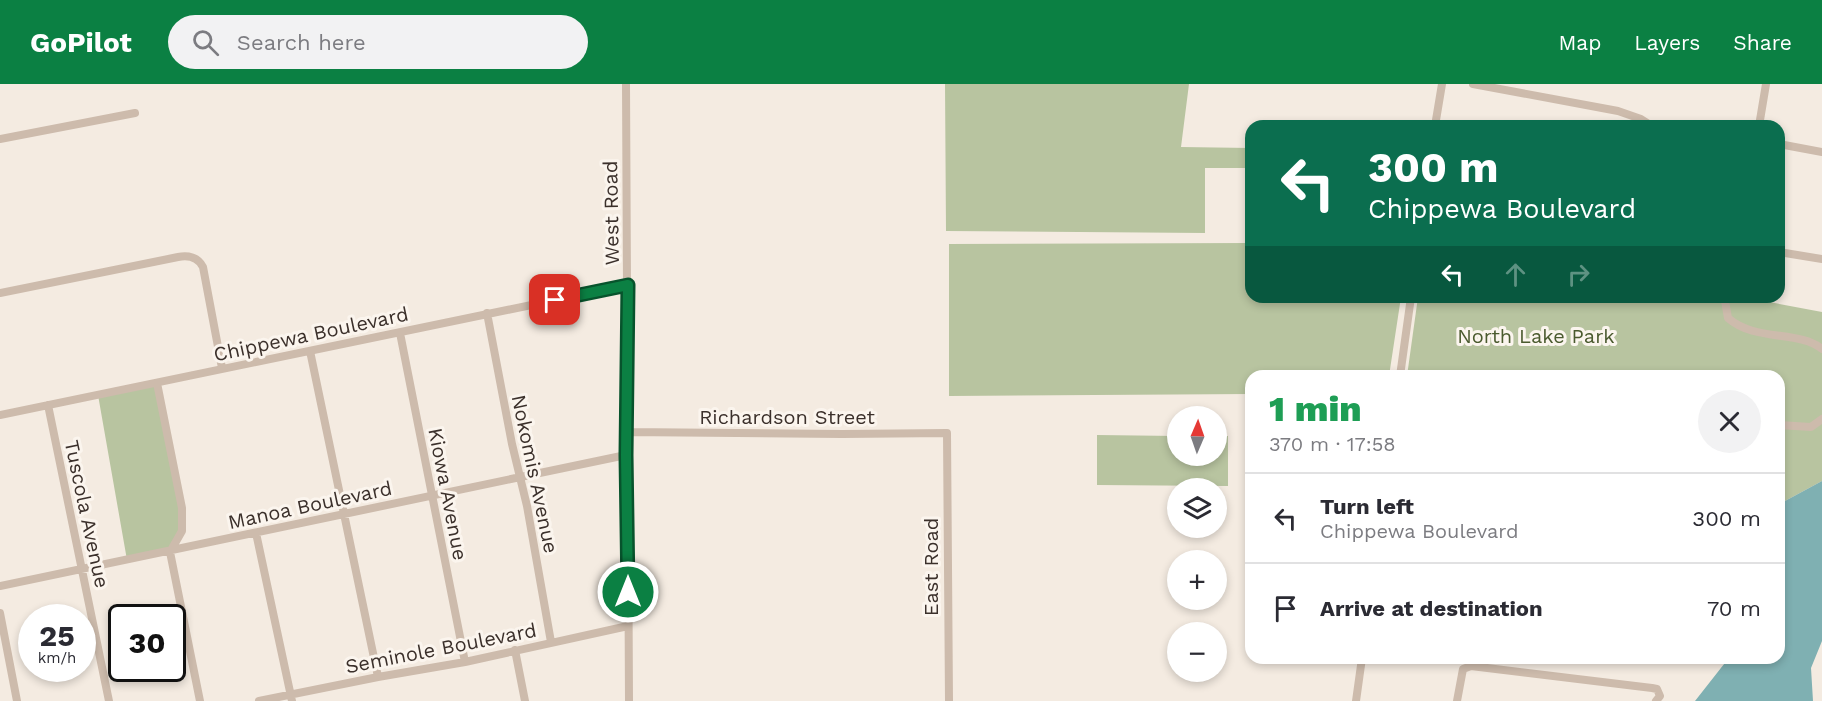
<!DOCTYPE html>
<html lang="en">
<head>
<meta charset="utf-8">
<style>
  body { margin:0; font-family:"Work Sans",sans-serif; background:#f2f2f3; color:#2b2b33; height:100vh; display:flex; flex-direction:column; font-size:22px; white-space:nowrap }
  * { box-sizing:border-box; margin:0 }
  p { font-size:20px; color:#7c7c81 }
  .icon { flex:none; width:33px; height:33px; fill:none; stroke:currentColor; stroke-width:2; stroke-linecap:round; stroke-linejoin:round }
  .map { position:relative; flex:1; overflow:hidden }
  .drawer { position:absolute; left:1245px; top:286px; width:540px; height:294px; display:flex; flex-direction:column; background:#fff; border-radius:18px; box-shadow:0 3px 9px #0003 }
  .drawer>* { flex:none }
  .banner { position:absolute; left:1245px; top:36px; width:540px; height:183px; border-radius:18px; box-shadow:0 3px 9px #0003; background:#0b6e4f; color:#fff; overflow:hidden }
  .needle { width:39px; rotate:2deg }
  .tools { position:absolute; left:1167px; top:322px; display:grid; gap:12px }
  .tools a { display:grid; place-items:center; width:60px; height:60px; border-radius:50%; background:#fff; box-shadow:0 3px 9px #0003; font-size:30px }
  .speed { position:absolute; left:18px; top:520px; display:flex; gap:12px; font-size:30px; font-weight:700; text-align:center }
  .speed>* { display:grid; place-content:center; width:78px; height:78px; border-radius:50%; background:#fff; box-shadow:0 3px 9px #0003; line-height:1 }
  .speed small { font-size:15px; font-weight:400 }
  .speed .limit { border:3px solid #111; border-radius:9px; background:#fff; color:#111 }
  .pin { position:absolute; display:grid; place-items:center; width:51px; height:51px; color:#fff; margin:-26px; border-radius:12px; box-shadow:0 3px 9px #0006 }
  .me { position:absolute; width:66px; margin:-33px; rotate:0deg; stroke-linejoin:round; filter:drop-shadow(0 0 4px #0008) }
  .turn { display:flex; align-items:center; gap:21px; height:126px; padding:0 24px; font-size:27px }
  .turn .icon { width:78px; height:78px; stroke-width:2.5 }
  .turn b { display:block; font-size:42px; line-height:51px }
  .lanes { display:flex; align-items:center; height:57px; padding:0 24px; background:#0003; justify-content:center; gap:30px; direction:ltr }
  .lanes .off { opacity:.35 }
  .round { display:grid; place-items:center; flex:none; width:63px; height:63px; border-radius:32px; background:#f2f2f3 }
  .headline { display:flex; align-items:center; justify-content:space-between; height:102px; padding:0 24px }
  h1 { font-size:36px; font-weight:800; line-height:45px; color:#1e9e55 }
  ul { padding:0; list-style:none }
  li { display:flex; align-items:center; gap:18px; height:90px; padding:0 24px; border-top:2px solid #e1e1e2 }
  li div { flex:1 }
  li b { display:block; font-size:22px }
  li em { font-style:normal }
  header { display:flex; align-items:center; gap:36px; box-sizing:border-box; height:84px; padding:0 30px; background:#0b8043; color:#fff }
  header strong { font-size:28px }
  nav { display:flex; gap:33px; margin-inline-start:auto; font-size:21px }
  .search { width:420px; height:54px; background:#f2f2f3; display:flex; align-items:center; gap:15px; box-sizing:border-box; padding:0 21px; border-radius:33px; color:#7c7c81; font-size:22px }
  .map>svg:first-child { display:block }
  .green { fill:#b8c4a0 }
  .water { fill:#7fb0b2 }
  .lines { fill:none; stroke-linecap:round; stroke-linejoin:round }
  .minor { stroke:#cdbbac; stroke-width:8 }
  .route-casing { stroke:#07532c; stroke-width:15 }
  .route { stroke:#0b8043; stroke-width:10 }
  .labels { text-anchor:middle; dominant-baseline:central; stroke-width:6; stroke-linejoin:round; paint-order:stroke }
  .street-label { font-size:20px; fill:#3b302b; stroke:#fbf5ee }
  .park-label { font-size:20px; fill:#4a5a2e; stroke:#fbf5ee }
</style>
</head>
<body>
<header>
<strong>GoPilot</strong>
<div class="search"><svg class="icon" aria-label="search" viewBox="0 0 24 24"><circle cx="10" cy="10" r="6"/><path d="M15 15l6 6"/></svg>Search here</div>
<nav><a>Map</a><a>Layers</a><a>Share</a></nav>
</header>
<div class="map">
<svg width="1822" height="617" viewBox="0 0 1822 617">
  <rect width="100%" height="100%" fill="#f4ebe1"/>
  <path class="green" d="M 945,0 L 1189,0 L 1181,63 L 1251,64 L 1251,84 L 1205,84 L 1205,149 L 946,147 Z
    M 1251,159 L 1251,213 L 1401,213 L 1389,292 L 1251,292 L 1251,310 L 949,312 L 949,160 Z
    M 1418,213 L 1743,213 L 1822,228 L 1822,397 L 1785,417 L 1779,423 L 1779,292 L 1407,292 Z
    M 157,299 L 183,436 L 170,468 L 127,476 L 98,311 Z
    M 1097,351 L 1177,352 L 1178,372 L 1216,372 L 1217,352 L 1228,352 L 1228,402 L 1097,401 Z"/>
  <path class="water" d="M 1822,397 L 1822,557 L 1811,584 L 1813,617 L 1695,617 L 1728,575 L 1779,574 L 1779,423 L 1785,417 Z"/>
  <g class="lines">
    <path class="minor" d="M 626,0 C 628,206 627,411 629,617
      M 1473,0 L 1618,27 L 1641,35 L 1652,42
      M 1435,42 L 1442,0
      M 1759,42 L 1766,0
      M 0,55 L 135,29
      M 1779,60 L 1822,68
      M 1779,168 L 1822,175
      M 0,209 L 178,173 C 188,171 198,173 203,183 L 222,284
      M 1725,217 L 1728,234 C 1755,258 1799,246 1822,265
      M 487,229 L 512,360 L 527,422 L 551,558
      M 400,249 L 465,578
      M 310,267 L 378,593
      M 1400,292 L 1411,213
      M 157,299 L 182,424 L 182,447 L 170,468 L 200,617
      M 48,321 L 109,617
      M 0,331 L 628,201
      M 1779,341 L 1811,343 L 1822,335
      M 627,348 L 842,350 L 947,349 L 949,617
      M 256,449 L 292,617
      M 0,502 L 626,371
      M 0,529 L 17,617
      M 515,566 L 525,617
      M 259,617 L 378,593 L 465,578 L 628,542
      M 1356,617 L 1362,574
      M 1457,617 L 1463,585 L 1471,582 L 1652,604 L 1657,605 L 1660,612 L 1656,617"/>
  </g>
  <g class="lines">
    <g class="route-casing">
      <path id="route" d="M 555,216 L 628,201 L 626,371 L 628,508"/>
    </g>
    <use href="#route" class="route"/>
  </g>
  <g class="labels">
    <g class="street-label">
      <text transform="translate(611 129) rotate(-91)">West Road</text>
      <text transform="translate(311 250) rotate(-12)">Chippewa Boulevard</text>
      <text x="787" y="333">Richardson Street</text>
      <text transform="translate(535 390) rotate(78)">Nokomis Avenue</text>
      <text transform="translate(448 410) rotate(79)">Kiowa Avenue</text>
      <text transform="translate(310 421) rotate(-12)">Manoa Boulevard</text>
      <text transform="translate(87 430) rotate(78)">Tuscola Avenue</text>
      <text transform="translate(931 483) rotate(-90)">East Road</text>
      <text transform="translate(441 564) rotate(-11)">Seminole Boulevard</text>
    </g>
    <g class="park-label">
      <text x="1536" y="252">North Lake Park</text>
    </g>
  </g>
</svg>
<div class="tools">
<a><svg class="needle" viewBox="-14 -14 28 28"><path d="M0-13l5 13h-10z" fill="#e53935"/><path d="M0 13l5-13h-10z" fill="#7c7c81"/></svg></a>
<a><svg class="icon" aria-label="layers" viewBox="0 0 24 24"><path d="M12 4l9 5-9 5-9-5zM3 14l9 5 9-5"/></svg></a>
<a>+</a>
<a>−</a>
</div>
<div class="speed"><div>25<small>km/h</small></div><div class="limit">30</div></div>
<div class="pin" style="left:555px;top:216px;background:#d93025"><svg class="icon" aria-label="arrive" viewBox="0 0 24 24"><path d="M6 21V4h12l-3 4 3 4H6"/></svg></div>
<svg class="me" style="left:628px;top:508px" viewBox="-20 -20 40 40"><circle r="17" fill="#0b8043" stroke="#fff" stroke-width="3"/><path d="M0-11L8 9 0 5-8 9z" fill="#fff"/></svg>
<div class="banner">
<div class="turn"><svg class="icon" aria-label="left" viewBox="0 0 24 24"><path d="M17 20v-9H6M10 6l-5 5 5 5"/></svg><div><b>300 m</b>Chippewa Boulevard</div></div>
<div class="lanes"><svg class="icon" aria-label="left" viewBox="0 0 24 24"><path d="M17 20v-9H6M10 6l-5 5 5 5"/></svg><svg class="icon off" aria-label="ahead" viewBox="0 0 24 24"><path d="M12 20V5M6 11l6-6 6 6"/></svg><svg class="icon off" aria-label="right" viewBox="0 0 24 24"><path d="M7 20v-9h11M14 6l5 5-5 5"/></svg></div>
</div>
<section class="drawer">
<div class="headline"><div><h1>1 min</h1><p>370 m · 17:58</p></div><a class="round"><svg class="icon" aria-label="close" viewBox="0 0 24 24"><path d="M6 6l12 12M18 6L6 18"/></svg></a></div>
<ul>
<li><svg class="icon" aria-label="left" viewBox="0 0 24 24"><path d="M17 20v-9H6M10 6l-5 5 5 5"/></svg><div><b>Turn left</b><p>Chippewa Boulevard</p></div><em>300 m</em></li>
<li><svg class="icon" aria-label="arrive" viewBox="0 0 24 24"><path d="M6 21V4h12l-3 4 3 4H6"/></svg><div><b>Arrive at destination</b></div><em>70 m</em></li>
</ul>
</section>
</div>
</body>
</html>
